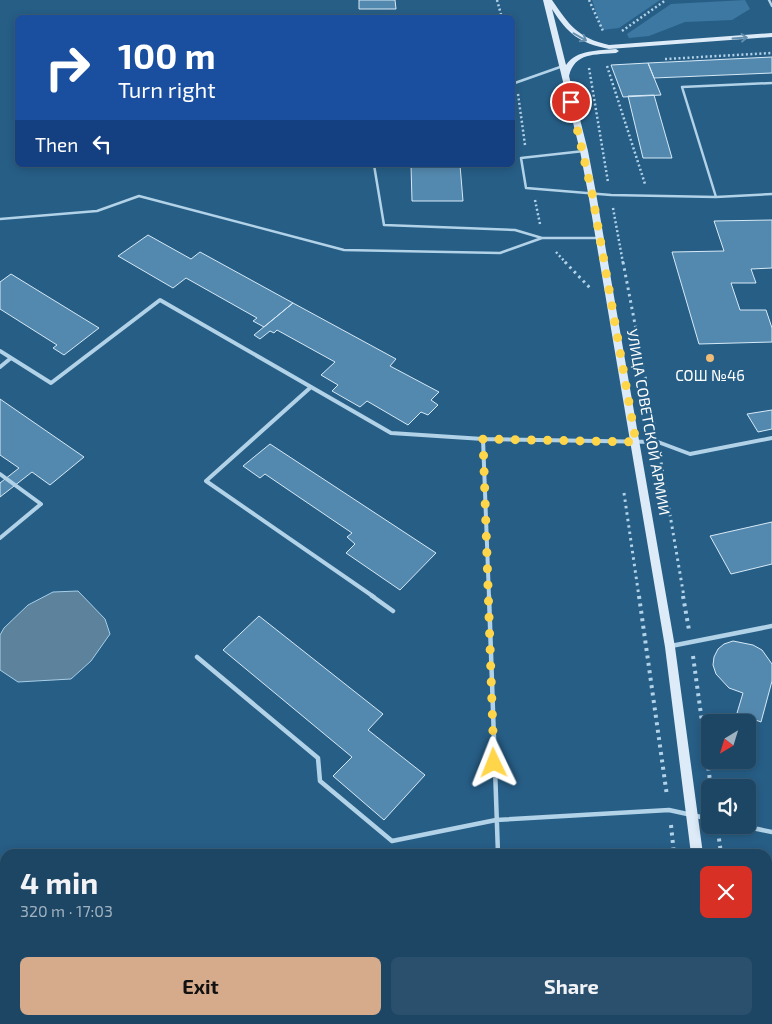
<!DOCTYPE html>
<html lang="en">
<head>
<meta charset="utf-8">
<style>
  body { margin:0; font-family:"Exo 2",sans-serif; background:#2a506d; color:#f1f3f6; height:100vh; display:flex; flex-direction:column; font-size:19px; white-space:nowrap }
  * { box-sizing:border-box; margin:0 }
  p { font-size:16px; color:#a0b1bf }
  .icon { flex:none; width:28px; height:28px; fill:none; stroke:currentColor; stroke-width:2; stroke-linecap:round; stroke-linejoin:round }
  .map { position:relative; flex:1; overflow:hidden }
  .side { position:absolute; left:0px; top:849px; width:772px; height:176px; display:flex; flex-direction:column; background:#1d4664; border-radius:15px 15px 0 0; box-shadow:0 2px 8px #0003,0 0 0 1px #3b5e78 }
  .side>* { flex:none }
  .hud { position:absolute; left:15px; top:15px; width:500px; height:152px; border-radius:8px; box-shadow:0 2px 8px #0003,0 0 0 1px #3b5e78; background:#1a4fa0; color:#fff; overflow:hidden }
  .needle { width:32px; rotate:218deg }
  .controls { position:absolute; left:701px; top:714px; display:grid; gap:10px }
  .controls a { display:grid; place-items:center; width:55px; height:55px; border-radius:8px; background:#1d4664; box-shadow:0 2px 8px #0003,0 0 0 1px #3b5e78; font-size:25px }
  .pin { position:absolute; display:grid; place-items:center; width:42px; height:42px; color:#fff; margin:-21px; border:2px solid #fff; border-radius:50%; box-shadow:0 1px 5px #0007 }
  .me { position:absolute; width:55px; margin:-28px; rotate:358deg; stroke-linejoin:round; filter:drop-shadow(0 0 4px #0008) }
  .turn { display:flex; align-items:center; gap:18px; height:105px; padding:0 20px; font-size:22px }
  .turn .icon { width:65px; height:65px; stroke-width:2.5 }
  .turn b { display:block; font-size:35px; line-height:42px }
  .then { display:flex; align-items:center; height:48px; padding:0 20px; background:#0003; gap:10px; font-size:19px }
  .round { display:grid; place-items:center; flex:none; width:52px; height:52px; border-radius:8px; background:#2a506d }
  .head { display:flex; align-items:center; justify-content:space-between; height:85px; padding:0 20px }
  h1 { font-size:30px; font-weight:700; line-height:38px }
  .button { display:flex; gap:10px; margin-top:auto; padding:10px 20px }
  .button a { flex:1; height:58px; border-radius:8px; background:#d6ab8b; color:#111; font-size:20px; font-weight:700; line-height:58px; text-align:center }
  .button a+a { background:#2a506d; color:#f1f3f6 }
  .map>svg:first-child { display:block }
  .green { fill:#3c78a2 }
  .water { fill:#5c829c; stroke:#a7cee8 }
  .building { fill:#5489af; stroke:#d6e9f6 }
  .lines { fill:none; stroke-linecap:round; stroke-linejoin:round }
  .path-far2 { stroke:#b2d2e8; stroke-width:2.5; stroke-dasharray:2 2.5; stroke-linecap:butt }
  .path-far1 { stroke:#b2d2e8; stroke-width:3; stroke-dasharray:2.5 4; stroke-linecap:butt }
  .path { stroke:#b2d2e8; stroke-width:4; stroke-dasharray:3 4.5; stroke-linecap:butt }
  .lane-far2 { stroke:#b2d2e8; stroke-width:2.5 }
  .lane-far1 { stroke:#b2d2e8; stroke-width:4 }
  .lane { stroke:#b2d2e8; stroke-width:4.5 }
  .secondary { fill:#dcebf7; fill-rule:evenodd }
  .oneway { stroke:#668fae }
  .route { stroke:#ffd54a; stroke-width:9; stroke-dasharray:0 16.2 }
  .poi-dot { fill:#f0bc78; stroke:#275e86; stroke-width:2 }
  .labels { text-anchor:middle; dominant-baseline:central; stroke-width:5; stroke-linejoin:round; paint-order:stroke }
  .poi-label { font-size:15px; fill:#fff; stroke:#275e86 }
  .street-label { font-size:15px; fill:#fff; stroke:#275e86 }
</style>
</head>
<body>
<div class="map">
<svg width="772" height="1024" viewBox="0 0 772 1024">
  <rect width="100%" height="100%" fill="#275e86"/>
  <path class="green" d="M 592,0 L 660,0 L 619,28 L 602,30 Z
    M 745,0 L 750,9 L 732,20 L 685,22 L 649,36 L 629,38 L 627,34 L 671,4 Z"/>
  <path class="water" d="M 78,591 L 105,619 L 110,634 L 91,661 L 71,679 L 18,682 L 0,670 L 0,635 L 4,628 L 28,605 L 53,592 Z"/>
  <path class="building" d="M 359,0 L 395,0 L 396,9 L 359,9 Z
    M 772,57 L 772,73 L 654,78 L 648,63 Z
    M 648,63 L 661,95 L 623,97 L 611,65 Z
    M 654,95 L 672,158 L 643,158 L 628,96 Z
    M 411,165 L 460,165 L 463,201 L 412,201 Z
    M 772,220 L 772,268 L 751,269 L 756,283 L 731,283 L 740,310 L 766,310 L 772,328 L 772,342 L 699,344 L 672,252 L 724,251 L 714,221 Z
    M 148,235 L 191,259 L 200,252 L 293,303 L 264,327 L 253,321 L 257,318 L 186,278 L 173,288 L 118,256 Z
    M 11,274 L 99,328 L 64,355 L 53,348 L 57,345 L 0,309 L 0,282 Z
    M 293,303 L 396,359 L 390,366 L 439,392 L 431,400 L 438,405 L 428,415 L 421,412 L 408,425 L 367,401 L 360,407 L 332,391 L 338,385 L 321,375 L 335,362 L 277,330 L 274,333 L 270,331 L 260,339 L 254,335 Z
    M 0,399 L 84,457 L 50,485 L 32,472 L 0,497 L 0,483 L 19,468 L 0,455 Z
    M 772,410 L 772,429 L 758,432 L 747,414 Z
    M 270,444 L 436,553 L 400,590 L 346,553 L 355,544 L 347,537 L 352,533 L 265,474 L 260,478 L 243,466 Z
    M 772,522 L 772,564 L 731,574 L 710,536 Z
    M 259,616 L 383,714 L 368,730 L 425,775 L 384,820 L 333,776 L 352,757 L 223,650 Z
    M 733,641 L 753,645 L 762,650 L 772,664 L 772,681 L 761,722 L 737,713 L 743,693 L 729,688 L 716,674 L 713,665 L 714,657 L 718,649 L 724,644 Z
    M 0,964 L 5,970 L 5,1020 L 86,1020 L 90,1024 L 0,1024 Z
    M 311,1020 L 377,1020 L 381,1024 L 315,1024 Z"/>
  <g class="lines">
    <path class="path-far2" d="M 497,0 L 502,18
      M 589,0 L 603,31
      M 622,31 L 666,0
      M 512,54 L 515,71
      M 665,59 L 772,53
      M 607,66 L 645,184
      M 589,68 L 608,182
      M 518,94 L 525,145
      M 535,200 L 540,224
      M 613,208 L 623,263
      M 556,252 L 566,263"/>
    <path class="path-far1" d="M 565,262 L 591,289
      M 623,262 L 655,428
      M 660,456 L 684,597
      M 624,493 L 639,597"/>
    <path class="path" d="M 639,596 L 667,796
      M 683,596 L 689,630
      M 693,656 L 711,788
      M 671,825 L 674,854
      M 718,831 L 721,854
      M 694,1020 L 695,1024
      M 748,1020 L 749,1024"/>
    <path class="lane-far2" d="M 769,0 L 772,6
      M 376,18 L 402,18
      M 512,84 L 563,66
      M 584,151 L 521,158 L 526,188 L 611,195 L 716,197 L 682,87 L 772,83
      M 374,165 L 384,225 L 515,230 L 542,238 L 599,238
      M 716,197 L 772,194
      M 0,219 L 97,211 L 139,196 L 344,250 L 500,253 L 542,238"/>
    <path class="lane-far1" d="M 0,351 L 51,383 L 160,300 L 391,433 L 483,439 L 658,442 L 690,454 L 772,438
      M 0,367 L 11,358
      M 311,387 L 206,481 L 374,597
      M 483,439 L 489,597
      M 0,474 L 41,504 L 0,538"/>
    <path class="lane" d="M 372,596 L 393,611
      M 489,596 L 498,854
      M 671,646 L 772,626
      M 197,657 L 318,758 L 320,781 L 392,841 L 496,820 L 669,810 L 710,819
      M 738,825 L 772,832
      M 505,1020 L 505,1024"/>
    <path class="secondary" d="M 543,0 L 552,0 C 569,25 578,38 609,45 L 772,33 L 772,37 L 609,49 C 579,43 568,34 552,9 L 566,65 C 577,49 599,51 616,49 L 619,51 L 616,53 C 595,55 575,52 569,76 L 588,151 L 596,193 L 675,647 L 703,854 L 691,854 L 665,647 L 588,193 L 580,151 Z
      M 712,1020 L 726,1020 L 727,1024 L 713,1024 Z"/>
  </g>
  <defs><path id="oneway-shaft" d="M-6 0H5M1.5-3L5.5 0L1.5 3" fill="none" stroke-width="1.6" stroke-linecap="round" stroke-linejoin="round" transform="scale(1.25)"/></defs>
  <g class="oneway">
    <use href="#oneway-shaft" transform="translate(580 37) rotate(30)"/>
    <use href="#oneway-shaft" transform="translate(740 38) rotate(-4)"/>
  </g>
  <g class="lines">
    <path class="route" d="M 494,763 L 483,439 L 636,442 L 592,193 L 571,102"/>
  </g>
  <circle class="poi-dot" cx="710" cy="358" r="5"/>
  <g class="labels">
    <g class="poi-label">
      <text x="710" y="375">СОШ №46</text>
    </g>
    <g class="street-label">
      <text transform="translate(649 422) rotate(80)">УЛИЦА СОВЕТСКОЙ АРМИИ</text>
    </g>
  </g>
</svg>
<div class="controls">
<a><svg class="needle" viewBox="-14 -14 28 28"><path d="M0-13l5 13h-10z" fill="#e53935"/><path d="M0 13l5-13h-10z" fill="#a0b1bf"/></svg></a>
<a><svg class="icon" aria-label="sound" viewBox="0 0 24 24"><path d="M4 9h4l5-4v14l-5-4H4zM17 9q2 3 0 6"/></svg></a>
</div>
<div class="pin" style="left:571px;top:102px;background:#d93025"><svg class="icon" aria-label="arrive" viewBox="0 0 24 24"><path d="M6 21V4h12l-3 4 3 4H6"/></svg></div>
<svg class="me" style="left:494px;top:763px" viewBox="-20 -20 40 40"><path d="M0-17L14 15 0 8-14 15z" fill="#ffd54a" stroke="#fff" stroke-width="4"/></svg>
<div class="hud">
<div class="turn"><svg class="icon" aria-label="right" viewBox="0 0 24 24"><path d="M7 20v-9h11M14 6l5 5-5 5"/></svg><div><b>100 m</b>Turn right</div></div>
<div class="then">Then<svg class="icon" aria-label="left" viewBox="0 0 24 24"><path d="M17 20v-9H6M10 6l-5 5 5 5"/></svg></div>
</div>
<section class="side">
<div class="head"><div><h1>4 min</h1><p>320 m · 17:03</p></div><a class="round" style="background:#d93025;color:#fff"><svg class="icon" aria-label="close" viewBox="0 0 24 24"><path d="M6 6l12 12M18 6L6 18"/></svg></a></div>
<div class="button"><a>Exit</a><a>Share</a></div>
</section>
</div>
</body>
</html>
